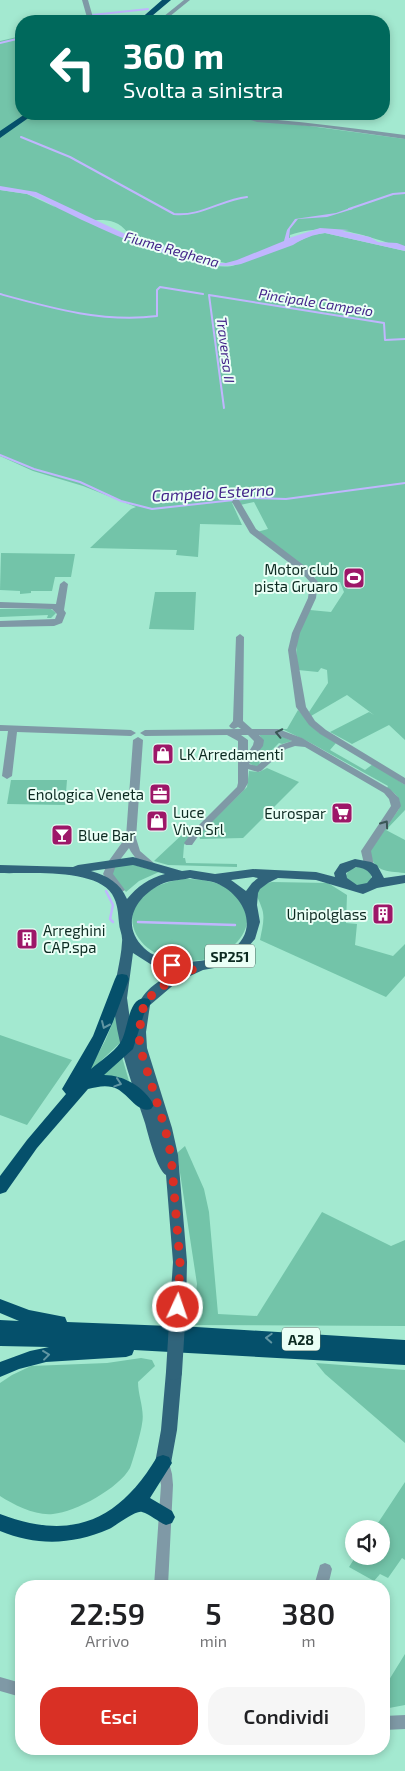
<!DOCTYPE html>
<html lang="it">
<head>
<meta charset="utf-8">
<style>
  body { margin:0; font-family:"Exo 2",sans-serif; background:#f6f6f6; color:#202124; height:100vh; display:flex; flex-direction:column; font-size:19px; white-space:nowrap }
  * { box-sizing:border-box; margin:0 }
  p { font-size:16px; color:#757577 }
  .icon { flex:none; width:28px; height:28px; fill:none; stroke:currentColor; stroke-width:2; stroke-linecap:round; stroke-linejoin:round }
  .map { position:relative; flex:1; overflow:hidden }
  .sheet { position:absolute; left:15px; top:1580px; width:375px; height:175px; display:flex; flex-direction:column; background:#fff; border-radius:20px; box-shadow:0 2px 8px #0003 }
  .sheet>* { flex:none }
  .guide { position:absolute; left:15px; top:15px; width:375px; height:105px; border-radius:20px; box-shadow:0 2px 8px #0003; background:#00695c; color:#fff; overflow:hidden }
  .tools { position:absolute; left:345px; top:1520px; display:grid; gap:10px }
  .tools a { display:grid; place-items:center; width:45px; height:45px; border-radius:50%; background:#fff; box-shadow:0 2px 8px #0003; font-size:25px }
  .pin { position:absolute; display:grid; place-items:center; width:42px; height:42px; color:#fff; margin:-21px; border:2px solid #fff; border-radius:50%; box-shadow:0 1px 5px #0007 }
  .me { position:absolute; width:55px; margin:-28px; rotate:3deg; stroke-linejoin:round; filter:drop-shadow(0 0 4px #0008) }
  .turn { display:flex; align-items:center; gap:18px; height:105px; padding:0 25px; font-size:22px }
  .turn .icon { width:65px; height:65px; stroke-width:2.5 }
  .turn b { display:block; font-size:35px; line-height:42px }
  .eta { display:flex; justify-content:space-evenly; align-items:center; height:85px; text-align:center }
  .eta b { font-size:30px; font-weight:600; line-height:35px }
  .primary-button { display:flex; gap:10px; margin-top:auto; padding:10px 25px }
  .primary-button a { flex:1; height:58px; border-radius:20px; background:#d93025; color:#fff; font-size:20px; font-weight:600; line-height:58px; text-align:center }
  .primary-button a+a { background:#f6f6f6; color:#202124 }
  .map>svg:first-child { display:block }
  .green { fill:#73c4a9; fill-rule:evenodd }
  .water { fill:#c0b6fe }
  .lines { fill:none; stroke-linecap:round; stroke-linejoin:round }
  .stream-far1 { stroke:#c0b6fe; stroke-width:2 }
  .stream { stroke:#c0b6fe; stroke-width:2.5 }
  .minor { fill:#7f99a6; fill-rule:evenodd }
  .major { fill:#30647b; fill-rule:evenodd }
  .highway { fill:#05506b; fill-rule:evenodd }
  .major-bridge { stroke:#30647b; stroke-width:16 }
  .oneway { stroke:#3a5656 }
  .oneway2 { stroke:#6196a3 }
  .route { stroke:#d93025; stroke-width:9; stroke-dasharray:0 16.2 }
  .labels { text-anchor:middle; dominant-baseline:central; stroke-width:4; stroke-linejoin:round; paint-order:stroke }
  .far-water-label { font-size:14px; font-style:italic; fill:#422489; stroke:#eafff6 }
  .shield { fill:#eafff6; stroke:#4f6a61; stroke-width:1 }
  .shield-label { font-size:14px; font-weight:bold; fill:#0c2a21 }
  .poi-label { font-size:15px; fill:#0c2a21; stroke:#eafff6; text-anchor:end }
  .water-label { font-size:16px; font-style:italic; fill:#422489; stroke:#eafff6 }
</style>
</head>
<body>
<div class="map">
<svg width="405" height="1771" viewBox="0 0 405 1771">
  <rect width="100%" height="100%" fill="#a3e9d0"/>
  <path class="green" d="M 21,36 L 21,114 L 233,114 L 252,120 L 302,125 L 405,139 L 405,248 C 362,236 335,221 290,235 L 290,245 L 312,235 L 325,233 L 405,251 L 405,740 L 389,725 L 352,744 L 330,732 L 369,712 L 374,715 L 347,695 L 311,716 L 309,712 L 328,683 L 327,670 L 321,668 L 318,672 L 298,670 C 294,644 297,633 310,610 L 331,612 L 344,592 L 340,582 L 317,582 L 313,574 L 257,532 L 268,529 L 254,502 L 240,505 L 232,503 L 242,525 L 200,524 L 198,557 L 176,555 L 177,550 L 90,548 L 131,509 L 136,507 L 83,486 L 33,471 L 0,456 L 0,190 L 27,194 L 55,207 L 35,193 L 0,187 L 0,41 ZM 98,220 C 112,220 119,222 128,233 L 202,258 L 235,265 C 209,275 114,234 86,221 Z
    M 1,553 L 75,554 L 71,577 L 55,577 L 52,591 L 31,591 L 31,593 L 20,594 L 20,591 L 0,590 Z
    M 155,592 L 196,592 L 194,630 L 149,629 Z
    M 0,609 L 51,609 L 56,613 L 51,618 L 47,618 L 48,615 L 0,617 Z
    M 298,710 L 318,732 L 336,743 L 330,750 L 365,770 L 373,764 L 405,785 L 405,810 L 386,830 L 405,840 L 405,873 C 386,871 373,872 370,851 L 399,809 C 402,798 395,793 387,788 L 388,786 L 309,742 L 282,729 L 287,729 Z
    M 259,734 L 280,735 L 292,741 L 282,744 L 279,743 L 259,763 L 261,765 L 256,767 L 249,763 L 263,741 Z
    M 267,768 L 299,782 L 243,838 L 200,839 L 199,835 L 201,832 L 247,787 L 249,771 L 259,772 Z
    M 11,780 L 67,780 L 65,805 L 7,804 Z
    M 187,830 L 192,833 L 184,845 L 183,858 L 185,858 L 186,863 L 237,864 L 237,867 L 168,865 L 154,861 Z
    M 127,863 L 159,872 L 139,881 L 126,892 L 113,876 L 112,870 L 115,865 Z
    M 357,867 L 366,869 L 371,874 L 371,880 L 366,884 L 357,886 L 345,878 L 349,869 Z
    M 183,879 C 201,879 220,881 234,893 C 264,919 238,952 207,959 C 132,975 96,892 183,879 Z
    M 272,882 L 328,883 L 347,895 L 346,923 L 357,924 L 355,945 L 393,956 L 405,944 L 405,976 L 386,997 L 260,940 C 262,928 266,917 261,906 C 259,899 256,898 257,890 L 263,884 Z
    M 116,1015 L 122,1041 L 87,1074 L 105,1041 Z
    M 0,1035 L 72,1060 L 27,1125 L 0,1115 Z
    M 122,1057 L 129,1081 L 118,1077 L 102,1076 Z
    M 185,1146 L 204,1189 L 209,1212 L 218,1314 L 257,1316 L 322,1212 L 391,1246 L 405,1240 L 405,1326 L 192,1325 L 197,1284 L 177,1153 Z
    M 141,1358 L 152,1360 L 155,1366 L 138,1382 C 138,1396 145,1410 142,1424 C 141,1432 133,1461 130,1468 C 119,1488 76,1512 53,1514 C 36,1516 14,1505 0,1496 L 0,1383 L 12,1375 L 31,1366 L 107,1363 Z
    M 316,1363 L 405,1370 L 405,1443 L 325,1374 Z
    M 405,1482 L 405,1560 L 402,1558 L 388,1578 L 380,1574 L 374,1581 L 349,1567 L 356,1556 L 381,1556 L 381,1529 L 374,1529 Z
    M 405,1654 L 405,1705 L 384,1709 L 384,1688 Z"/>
  <path class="water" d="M 0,186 L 36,192 L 123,233 L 217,263 L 226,263 L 237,260 L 284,241 L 287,230 L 295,219 L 336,213 L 350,208 L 353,209 L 327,217 L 298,219 L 290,229 L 289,238 L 320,228 L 349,230 L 342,231 L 370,237 L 378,242 L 397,243 L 405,246 L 405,251 L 325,233 C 312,235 304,238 293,245 L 241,264 C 194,276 84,222 40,199 L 27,194 L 0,190 Z"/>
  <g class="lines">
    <path class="stream-far1" d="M 92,15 L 148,9
      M 77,21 L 87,17
      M 0,43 L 21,38
      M 21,137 L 70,157 L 174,214 C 200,217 221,200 247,197
      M 349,209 L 393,194 L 405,193
      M 0,294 C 51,308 104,323 157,316 L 157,290 L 160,287 L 203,294
      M 224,408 L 209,295 L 384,323 L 385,340 L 405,339
      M 0,455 L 34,469 L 80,482 L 121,501 L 152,509 L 252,498 L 286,499 L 405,483"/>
    <path class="stream" d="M 106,891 L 113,905 L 110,919 L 113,922
      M 138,922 L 235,925"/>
    <path class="minor" d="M 82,0 L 88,0 L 94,21 L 88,21 Z
      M 184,0 L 190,0 L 164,21 L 158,21 Z
      M 233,114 C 244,113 255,118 267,119 C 313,123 359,129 405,135 L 405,139 L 320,127 L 257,122 Z
      M 233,500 L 239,500 L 256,529 L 306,567 L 318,582 L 316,598 L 300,633 L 296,650 L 306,707 L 315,721 L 326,730 L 405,778 L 405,785 L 320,734 L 309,725 L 296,707 L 288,650 L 292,633 L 308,598 L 310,582 L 300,571 L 250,533 L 232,502 Z
      M 64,581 L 68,584 L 64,610 L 66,613 L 62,623 L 54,626 L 0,627 L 0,621 L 55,619 L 57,614 L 52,609 L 0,608 L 0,602 L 56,604 L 60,584 Z
      M 240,634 L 244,637 L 243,721 L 252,729 L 278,729 L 302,738 L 390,789 L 399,798 L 401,806 L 371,851 L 374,866 L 373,868 L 365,868 L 361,851 L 391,806 L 389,799 L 384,793 L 305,747 L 295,746 L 286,749 L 261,771 L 258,772 L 248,769 L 248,783 L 244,790 L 199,835 L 192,845 L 186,845 L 184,843 L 193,831 L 237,787 L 238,783 L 238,741 L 227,735 L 145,736 L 140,733 L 145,730 L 241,729 L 238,727 L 234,729 L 231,728 L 229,726 L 233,721 L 236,637 ZM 241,735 L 248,735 L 254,741 L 253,745 L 248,753 L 248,740 ZM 259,735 L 277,735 L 292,741 L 280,745 L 257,766 L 249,764 L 263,746 L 264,740 Z
      M 0,725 L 131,730 L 136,733 L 131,736 L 17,732 L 12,776 L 7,779 L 2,776 L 8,731 L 0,731 Z
      M 138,737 L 143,740 L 136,838 L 140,851 L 155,864 L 153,866 C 144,868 133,857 129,848 L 116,865 L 113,874 L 125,890 L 120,893 L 116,892 L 103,874 L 108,862 L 126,837 L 133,740 Z
      M 163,1457 L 168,1459 L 172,1474 L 173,1485 L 168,1586 L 154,1586 L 161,1485 L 157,1463 L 158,1459 Z
      M 325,1563 L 330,1565 L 332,1569 L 328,1586 L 314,1586 L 320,1565 Z
      M 0,1677 L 21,1683 L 21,1697 L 0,1691 Z
      M 405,1715 L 405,1729 L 384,1730 L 384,1716 Z"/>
    <path class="major" d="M 133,857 L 182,871 L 190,870 L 215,874 L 253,869 L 316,872 L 335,877 L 334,873 L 340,864 L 355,859 L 371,862 L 377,865 L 384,878 L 405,875 L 405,883 L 377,888 L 363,894 L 316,880 L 278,878 L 268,883 L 260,889 L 258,893 L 257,905 L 260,922 L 255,939 L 240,956 L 220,967 L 203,970 L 177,982 L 150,1005 L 146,1032 L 147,1048 L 172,1128 L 178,1155 L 187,1262 L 186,1307 L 183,1311 L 178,1313 L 173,1311 L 170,1307 L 173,1262 L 166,1175 C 157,1170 148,1134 145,1123 C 133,1086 117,1045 114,1006 C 113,983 121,963 122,942 C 123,935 119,929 119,923 C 118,913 118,904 112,894 C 95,868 28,874 0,873 L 0,865 L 73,867 L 78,865 ZM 133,865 L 165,874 C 149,878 137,887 127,899 C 120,883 108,876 91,871 ZM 356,867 C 363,868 369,870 372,877 L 367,883 L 357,885 L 347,878 L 346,873 ZM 253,877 L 258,878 L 252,883 L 246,891 L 231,880 ZM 190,878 C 198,880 208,880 216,883 C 245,895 261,931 230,951 C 214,961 194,963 175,961 C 164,959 152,956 144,948 C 119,924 136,895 164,883 C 172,880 182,880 190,878 ZM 133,953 L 155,967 L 179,971 C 147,985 134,999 132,1034 L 127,998 Z
      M 174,1365 L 179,1367 L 182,1372 L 177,1430 L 171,1463 L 169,1468 L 163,1470 L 157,1468 L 155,1463 L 161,1430 L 166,1372 L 169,1367 Z"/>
    <path class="highway" d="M 162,0 L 171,0 L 146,21 L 138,21 Z
      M 25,114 L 34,114 L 0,138 L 0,131 Z
      M 122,974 L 127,975 L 129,979 L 113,1022 L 91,1069 C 100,1061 113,1053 120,1043 C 129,1032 127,992 149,999 L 151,1003 L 144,1014 L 133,1049 L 104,1075 C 124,1075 144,1087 154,1105 L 151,1109 C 136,1114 127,1090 112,1087 C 104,1085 96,1087 88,1089 L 37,1148 L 6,1192 L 0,1194 L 0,1176 L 27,1140 L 66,1094 L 62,1089 L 93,1036 L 115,979 L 117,975 Z
      M 0,1299 L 29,1310 L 65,1317 L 67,1322 L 196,1327 L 405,1340 L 405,1365 L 134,1350 L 132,1355 L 126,1357 L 46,1362 L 19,1369 L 0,1377 L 0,1362 L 30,1351 L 49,1347 L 0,1346 L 0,1320 L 19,1321 L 0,1313 Z
      M 163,1455 L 169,1457 L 172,1463 L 150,1498 L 172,1511 L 175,1517 L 172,1523 L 166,1525 C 158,1522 150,1514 142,1512 C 135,1510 116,1526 109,1529 C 72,1545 37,1546 0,1531 L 0,1514 C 71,1541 118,1522 157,1457 Z"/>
    <path class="major-bridge" d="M 174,1372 L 178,1307"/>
  </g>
  <defs><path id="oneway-chevron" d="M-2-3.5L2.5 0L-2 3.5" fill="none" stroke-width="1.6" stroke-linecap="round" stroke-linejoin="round" transform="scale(1.25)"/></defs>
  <g class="oneway">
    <use href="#oneway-chevron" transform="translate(279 733) rotate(-168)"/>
    <use href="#oneway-chevron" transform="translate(385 824) rotate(-55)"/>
  </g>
  <g class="oneway2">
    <use href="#oneway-chevron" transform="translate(105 1025) rotate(114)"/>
    <use href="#oneway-chevron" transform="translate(118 1083) rotate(18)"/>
    <use href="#oneway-chevron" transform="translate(269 1338) rotate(-177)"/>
    <use href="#oneway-chevron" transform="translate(46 1355) rotate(-7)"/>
  </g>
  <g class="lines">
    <path class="route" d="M 172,965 L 198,967 L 172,979 L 152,995 L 144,1003 L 139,1032 L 140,1048 L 165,1128 L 171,1155 L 180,1262 L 178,1307"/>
  </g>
  <defs>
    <g id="stadium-square" transform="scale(1.125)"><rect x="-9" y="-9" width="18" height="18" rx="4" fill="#9d1768" stroke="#eafff6"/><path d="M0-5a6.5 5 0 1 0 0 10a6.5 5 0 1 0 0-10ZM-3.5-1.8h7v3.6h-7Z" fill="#fff"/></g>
    <g id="shop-square" transform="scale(1.125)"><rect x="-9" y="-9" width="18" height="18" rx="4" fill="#9d1768" stroke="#eafff6"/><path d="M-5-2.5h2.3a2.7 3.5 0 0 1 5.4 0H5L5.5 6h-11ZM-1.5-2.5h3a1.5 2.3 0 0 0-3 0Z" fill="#fff"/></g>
    <g id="office-square" transform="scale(1.125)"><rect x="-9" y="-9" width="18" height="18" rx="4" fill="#9d1768" stroke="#eafff6"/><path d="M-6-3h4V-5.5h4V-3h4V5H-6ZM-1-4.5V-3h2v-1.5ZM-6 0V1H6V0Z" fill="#fff"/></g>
    <g id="supermarket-square" transform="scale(1.125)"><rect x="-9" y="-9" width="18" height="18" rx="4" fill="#9d1768" stroke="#eafff6"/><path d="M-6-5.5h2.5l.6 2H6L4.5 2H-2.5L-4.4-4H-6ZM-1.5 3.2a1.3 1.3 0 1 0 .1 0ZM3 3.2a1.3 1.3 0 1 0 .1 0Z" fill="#fff"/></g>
    <g id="bar-square" transform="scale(1.125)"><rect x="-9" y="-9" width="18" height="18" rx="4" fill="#9d1768" stroke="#eafff6"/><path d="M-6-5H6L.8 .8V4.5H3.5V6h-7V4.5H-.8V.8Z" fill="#fff"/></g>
    <g id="building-square" transform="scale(1.125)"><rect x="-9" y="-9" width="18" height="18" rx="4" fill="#9d1768" stroke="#eafff6"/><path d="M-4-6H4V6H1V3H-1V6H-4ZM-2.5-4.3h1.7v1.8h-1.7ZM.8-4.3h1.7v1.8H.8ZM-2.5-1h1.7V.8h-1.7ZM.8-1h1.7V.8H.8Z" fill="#fff"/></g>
  </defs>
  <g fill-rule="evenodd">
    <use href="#stadium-square" x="354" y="578"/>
    <use href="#shop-square" x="163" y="754"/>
    <use href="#office-square" x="160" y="794"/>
    <use href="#supermarket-square" x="342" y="813"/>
    <use href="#shop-square" x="157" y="821"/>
    <use href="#bar-square" x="62" y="835"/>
    <use href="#building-square" x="383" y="914"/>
    <use href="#building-square" x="27" y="939"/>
  </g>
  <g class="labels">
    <g class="far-water-label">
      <text transform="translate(172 249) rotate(16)">Fiume Reghena</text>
      <text transform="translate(316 302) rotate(9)">Pincipale Campeio</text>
      <text transform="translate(226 350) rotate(83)">Traversa II</text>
    </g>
    <g class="shield">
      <rect x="205" y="944.5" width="50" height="23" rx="4"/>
      <rect x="282" y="1327.5" width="38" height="23" rx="4"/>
    </g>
    <g class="shield-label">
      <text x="230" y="956">SP251</text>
      <text x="301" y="1339">A28</text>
    </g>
    <g class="poi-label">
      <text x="338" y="569">Motor club<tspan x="338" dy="17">pista Gruaro</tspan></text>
      <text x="179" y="754" text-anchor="start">LK Arredamenti</text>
      <text x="144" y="794">Enologica Veneta</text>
      <text x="173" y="812" text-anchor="start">Luce<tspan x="173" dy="17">Viva Srl</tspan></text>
      <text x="326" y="813">Eurospar</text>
      <text x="78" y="835" text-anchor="start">Blue Bar</text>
      <text x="367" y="914">Unipolglass</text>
      <text x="43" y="930" text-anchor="start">Arreghini<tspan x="43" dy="17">CAP.spa</tspan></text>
    </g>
    <g class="water-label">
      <text transform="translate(213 492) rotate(-3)">Campeio Esterno</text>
    </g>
  </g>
</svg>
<div class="tools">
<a><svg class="icon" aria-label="sound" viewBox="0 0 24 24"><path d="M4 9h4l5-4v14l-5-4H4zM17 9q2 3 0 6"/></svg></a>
</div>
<div class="pin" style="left:172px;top:965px;background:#d93025"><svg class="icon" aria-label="arrive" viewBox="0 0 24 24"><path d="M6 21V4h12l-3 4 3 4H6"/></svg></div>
<svg class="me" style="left:178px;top:1307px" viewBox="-20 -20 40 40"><circle r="17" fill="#d93025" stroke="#fff" stroke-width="3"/><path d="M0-11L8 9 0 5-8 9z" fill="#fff"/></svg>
<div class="guide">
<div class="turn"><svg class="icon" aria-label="left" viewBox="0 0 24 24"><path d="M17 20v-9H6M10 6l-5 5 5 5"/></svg><div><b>360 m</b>Svolta a sinistra</div></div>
</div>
<section class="sheet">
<div class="eta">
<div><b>22:59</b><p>Arrivo</p></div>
<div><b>5</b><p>min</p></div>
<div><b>380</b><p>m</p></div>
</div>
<div class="primary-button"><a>Esci</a><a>Condividi</a></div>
</section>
</div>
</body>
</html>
